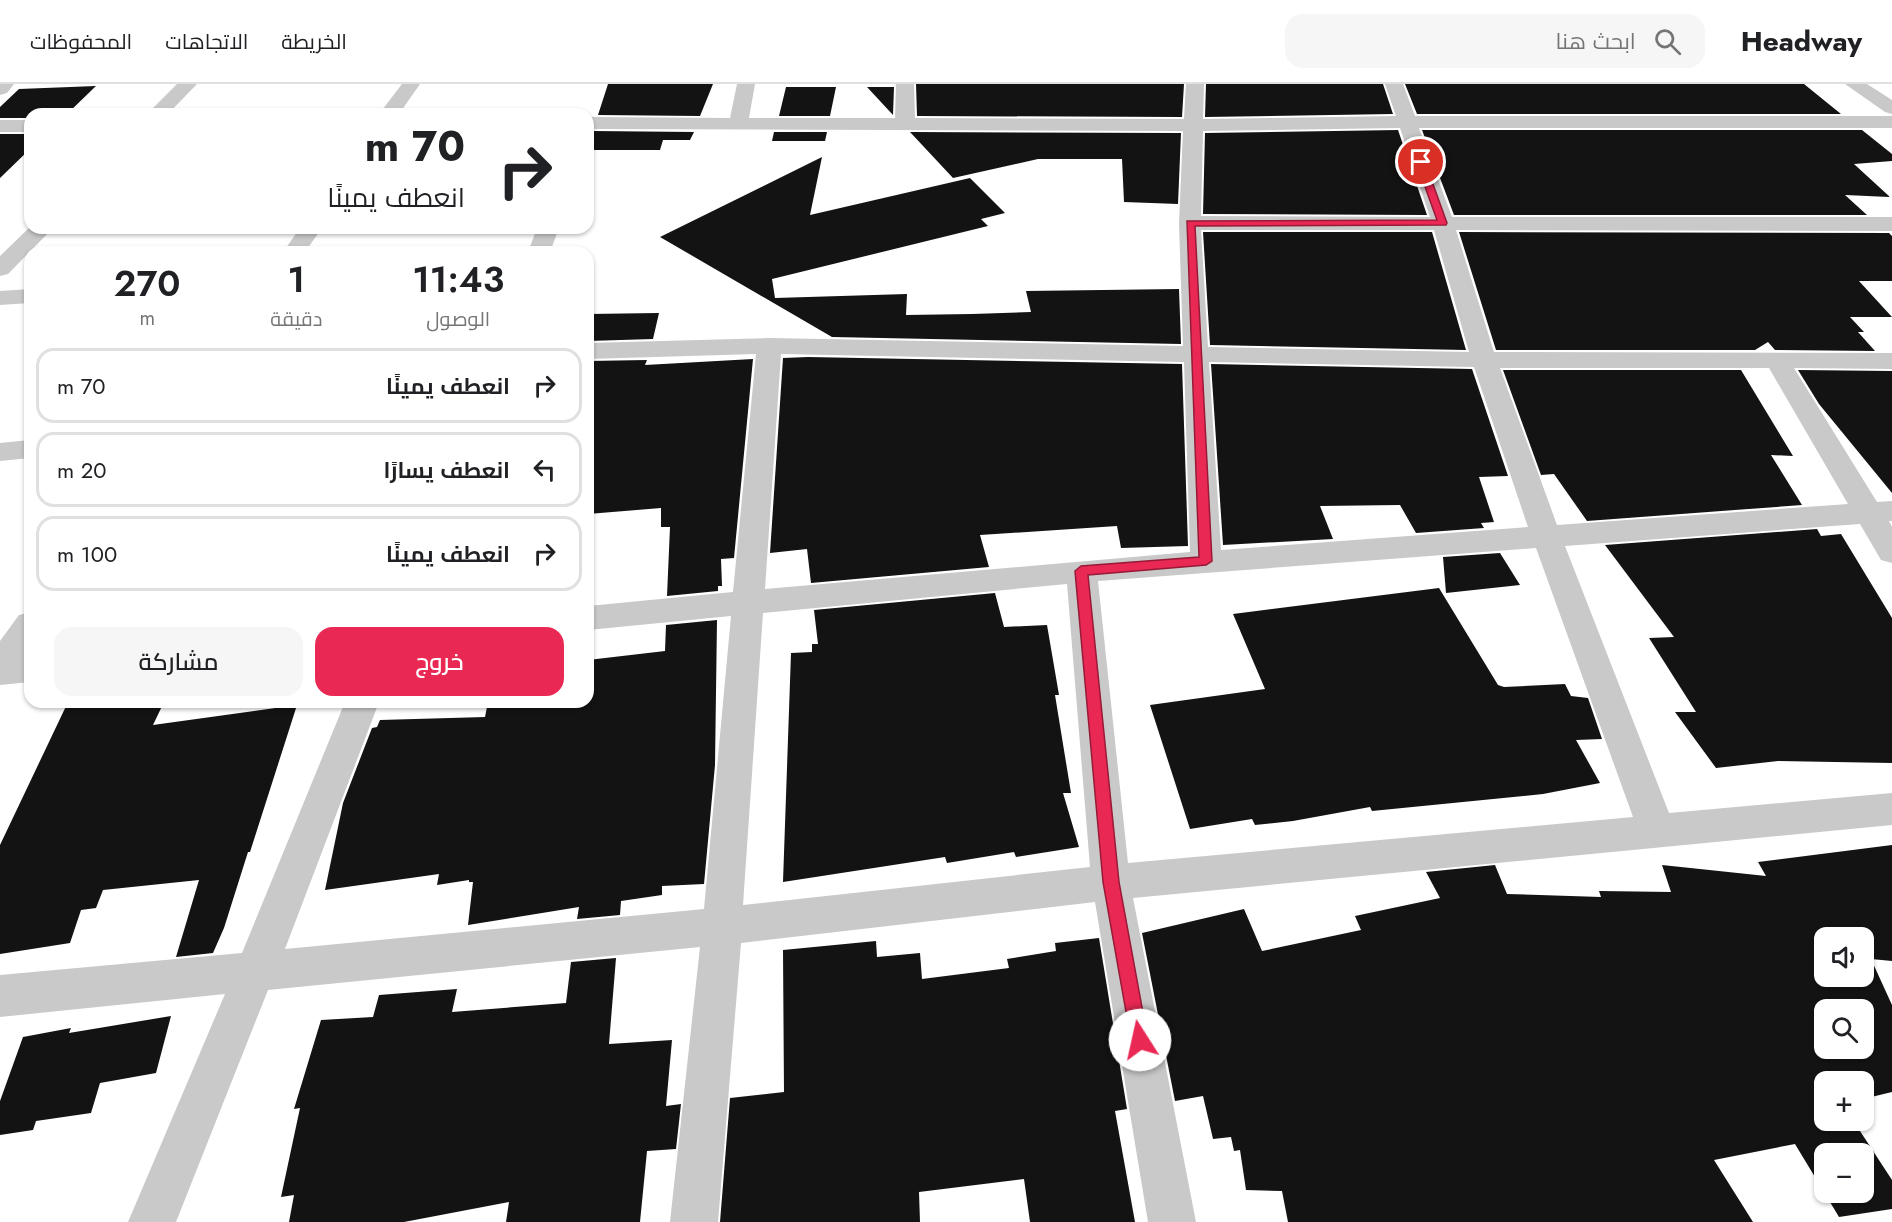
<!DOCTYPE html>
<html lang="ar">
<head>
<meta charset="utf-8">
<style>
  body { margin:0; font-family:Jost,Cairo,sans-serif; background:#f6f6f6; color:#202124; direction:rtl; height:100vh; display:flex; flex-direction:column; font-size:22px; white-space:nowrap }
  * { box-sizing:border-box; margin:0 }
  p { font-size:20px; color:#757577 }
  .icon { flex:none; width:33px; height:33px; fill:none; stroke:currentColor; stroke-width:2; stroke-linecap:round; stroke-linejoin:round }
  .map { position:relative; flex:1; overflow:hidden; direction:ltr }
  .details { position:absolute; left:24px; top:162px; width:570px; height:462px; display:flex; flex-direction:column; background:#fff; border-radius:18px; box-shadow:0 2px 4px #0004; direction:rtl }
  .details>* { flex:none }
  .banner { position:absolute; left:24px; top:24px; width:570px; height:126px; border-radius:18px; box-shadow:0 2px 4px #0004; direction:rtl; background:#fff; color:#202124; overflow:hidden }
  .buttons { position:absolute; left:1814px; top:843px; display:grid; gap:12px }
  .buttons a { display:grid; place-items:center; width:60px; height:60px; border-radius:12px; background:#fff; box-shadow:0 2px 4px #0004; font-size:30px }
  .pin { position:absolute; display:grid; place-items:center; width:51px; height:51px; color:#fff; margin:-26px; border:3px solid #fff; border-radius:50%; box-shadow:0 2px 6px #0007 }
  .me { position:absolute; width:66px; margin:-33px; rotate:350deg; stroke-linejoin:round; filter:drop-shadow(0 0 4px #0008) }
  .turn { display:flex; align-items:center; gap:21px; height:126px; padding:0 30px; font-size:27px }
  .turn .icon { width:78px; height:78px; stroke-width:2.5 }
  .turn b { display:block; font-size:42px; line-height:51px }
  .eta { display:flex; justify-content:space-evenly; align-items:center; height:102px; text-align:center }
  .eta b { font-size:36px; font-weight:600; line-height:42px }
  .primary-button { display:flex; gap:12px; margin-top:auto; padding:12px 30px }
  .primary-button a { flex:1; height:69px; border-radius:18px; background:#ea2854; color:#fff; font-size:24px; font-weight:600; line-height:69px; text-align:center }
  .primary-button a+a { background:#f6f6f6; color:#202124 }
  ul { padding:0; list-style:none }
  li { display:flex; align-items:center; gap:18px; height:75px; margin:0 12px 9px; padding:0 18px; border:3px solid #e0e0e0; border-radius:18px }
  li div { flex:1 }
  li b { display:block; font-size:22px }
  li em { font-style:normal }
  header { display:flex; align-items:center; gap:36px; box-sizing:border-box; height:84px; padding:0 30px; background:#fff; border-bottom:2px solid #e0e0e0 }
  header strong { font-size:28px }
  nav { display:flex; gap:33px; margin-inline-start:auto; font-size:21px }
  .search { width:420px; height:54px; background:#f6f6f6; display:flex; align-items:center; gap:15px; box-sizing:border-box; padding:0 21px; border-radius:18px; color:#757577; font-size:22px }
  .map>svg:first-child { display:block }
  .building { fill:#131313; fill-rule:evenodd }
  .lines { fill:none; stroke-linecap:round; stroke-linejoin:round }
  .street { fill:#c9c9c9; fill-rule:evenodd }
  .route { fill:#ea2854; stroke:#981a37; stroke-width:1.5 }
</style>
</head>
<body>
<header>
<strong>Headway</strong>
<div class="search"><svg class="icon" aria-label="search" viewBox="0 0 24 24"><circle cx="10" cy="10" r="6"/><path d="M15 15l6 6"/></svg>ابحث هنا</div>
<nav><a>الخريطة</a><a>الاتجاهات</a><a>المحفوظات</a></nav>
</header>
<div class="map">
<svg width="1892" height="1138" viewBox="0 0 1892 1138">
  <rect width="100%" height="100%" fill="#fff"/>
  <path class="building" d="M 608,0 L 713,0 L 700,32 L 598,31 Z
    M 916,0 L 1184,0 L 1182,33 L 917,32 Z
    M 1206,0 L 1383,0 L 1393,30 L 1205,33 Z
    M 1405,0 L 1804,0 L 1841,30 L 1417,30 Z
    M 96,2 L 67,30 L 30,30 L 30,34 L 0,34 L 0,23 L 19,5 Z
    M 786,3 L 836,3 L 830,32 L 779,32 Z
    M 867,3 L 894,3 L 893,31 Z
    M 1398,46 L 1427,131 L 1203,130 L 1205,49 Z
    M 1422,46 L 1862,46 L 1892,70 L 1892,77 L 1854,80 L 1890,113 L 1845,111 L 1867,131 L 1454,131 Z
    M 592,47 L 694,48 L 690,56 L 663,56 L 660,66 L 588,66 Z
    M 774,48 L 827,48 L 825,57 L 772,57 Z
    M 910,48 L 1181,49 L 1178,120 L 1124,118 L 1122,75 L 1038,75 L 953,94 Z
    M 0,50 L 30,50 L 30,65 L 0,94 Z
    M 822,73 L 810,131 L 970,94 L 1005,129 L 981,135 L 988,142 L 772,195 L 775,214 L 907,210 L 906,231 L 972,230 L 1031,228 L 1026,207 L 1179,205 L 1181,260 L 832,253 L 660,153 Z
    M 1203,148 L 1432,148 L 1466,266 L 1210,261 Z
    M 1459,148 L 1889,149 L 1892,152 L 1892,197 L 1859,197 L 1892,233 L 1850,233 L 1864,248 L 1858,248 L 1875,267 L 1775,266 L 1768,258 L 1755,266 L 1496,266 Z
    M 659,229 L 653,255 L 588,257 L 588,230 Z
    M 808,273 L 1182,280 L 1188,462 L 1121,464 L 1117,442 L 980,451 L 989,483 L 811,499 L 807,465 L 770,469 L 783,274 Z
    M 753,275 L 734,474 L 721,475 L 722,502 L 718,502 L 718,507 L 667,512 L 670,443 L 661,443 L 661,424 L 588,430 L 588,277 L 647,276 L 645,281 Z
    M 1211,280 L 1472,285 L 1508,392 L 1479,393 L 1494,438 L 1481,439 L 1484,444 L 1416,449 L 1400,421 L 1320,422 L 1333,455 L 1223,461 Z
    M 1503,286 L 1741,286 L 1793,372 L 1771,371 L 1802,421 L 1587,437 L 1554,390 L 1541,391 Z
    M 1798,286 L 1892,287 L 1892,409 L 1819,320 Z
    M 1817,445 L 1821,452 L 1841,450 L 1892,534 L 1892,679 L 1778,677 L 1716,684 L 1675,628 L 1696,628 L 1649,554 L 1674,553 L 1605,461 Z
    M 1500,469 L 1520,501 L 1446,509 L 1443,473 Z
    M 1439,504 L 1498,601 L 1504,603 L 1565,600 L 1571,612 L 1588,614 L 1602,655 L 1576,656 L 1600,699 L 1543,710 L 1372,727 L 1370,723 L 1293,737 L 1255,741 L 1252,735 L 1190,745 L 1150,621 L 1265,605 L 1233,530 Z
    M 995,509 L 1004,543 L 1047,541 L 1059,611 L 1055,611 L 1071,709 L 1063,709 L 1079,763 L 1016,773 L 1014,768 L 947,779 L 945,773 L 783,798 L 791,569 L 812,568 L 812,560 L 818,560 L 814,526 Z
    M 717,536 L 715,681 L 704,800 L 662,802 L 662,811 L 621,817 L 620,831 L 577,835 L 579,823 L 468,841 L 473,798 L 469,798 L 469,796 L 437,801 L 439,790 L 325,806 L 343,719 L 372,644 L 377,643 L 380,636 L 485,633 L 488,618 L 588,618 L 588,576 L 665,567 L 666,541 Z
    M 68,618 L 164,618 L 153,641 L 297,621 L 250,768 L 248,768 L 224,844 L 213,869 L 176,873 L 199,796 L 103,806 L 96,824 L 81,826 L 70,859 L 0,870 L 0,761 Z
    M 1892,761 L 1892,877 L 1871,875 L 1892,921 L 1892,1008 L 1863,1015 L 1863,998 L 1824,998 L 1824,1036 L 1861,1036 L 1867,1045 L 1860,1047 L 1892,1096 L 1892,1125 L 1839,1133 L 1824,1108 L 1863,1108 L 1863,1070 L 1824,1070 L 1824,1108 L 1795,1060 L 1714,1076 L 1753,1138 L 1288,1138 L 1282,1107 L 1246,1106 L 1240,1066 L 1234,1067 L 1231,1053 L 1213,1055 L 1203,1012 L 1175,1017 L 1142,849 L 1244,825 L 1262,867 L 1361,846 L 1355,832 L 1440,814 L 1426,788 L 1495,781 L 1507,810 L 1601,813 L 1599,807 L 1671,808 L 1662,781 L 1766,792 L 1758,778 ZM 1824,854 L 1863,854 L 1863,892 L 1824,892 ZM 1824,926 L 1863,926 L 1863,964 L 1824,964 Z
    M 1099,854 L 1127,1025 L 1115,1027 L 1135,1138 L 1030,1138 L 1024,1095 L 919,1108 L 920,1138 L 720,1138 L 730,1014 L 784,1008 L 783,866 L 876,857 L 877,873 L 920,869 L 922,895 L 1009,884 L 1007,875 L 1056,867 L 1055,859 Z
    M 616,874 L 609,960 L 672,956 L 666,1022 L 681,1020 L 676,1065 L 647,1067 L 640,1138 L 506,1138 L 509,1118 L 404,1138 L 289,1138 L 294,1111 L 281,1113 L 300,1024 L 294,1025 L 321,936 L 373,933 L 379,911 L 457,905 L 452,928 L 566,919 L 571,878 Z
    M 171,932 L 156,989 L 100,999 L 91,1029 L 36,1037 L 33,1046 L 0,1051 L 0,1017 L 23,953 L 71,944 L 69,949 Z"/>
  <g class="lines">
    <path class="street" d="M 0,0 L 14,0 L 7,9 L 0,11 Z
      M 177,0 L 197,0 L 168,30 L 147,30 Z
      M 402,0 L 420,0 L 399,30 L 379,30 Z
      M 737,0 L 755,0 L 749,34 L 895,34 L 896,0 L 914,0 L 915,34 L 1184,35 L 1186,0 L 1204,0 L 1203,35 L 1396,32 L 1385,0 L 1403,0 L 1415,32 L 1892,32 L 1892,44 L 1419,44 L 1452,133 L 1892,133 L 1892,147 L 1456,146 L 1494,268 L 1892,269 L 1892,285 L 1794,284 L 1877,418 L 1892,417 L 1892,437 L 1889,437 L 1892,443 L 1892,479 L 1881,476 L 1860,440 L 1565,462 L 1669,729 L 1892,709 L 1892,741 L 1133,814 L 1196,1138 L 1148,1138 L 1095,818 L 741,859 L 718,1138 L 670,1138 L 700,863 L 268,906 L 176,1138 L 128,1138 L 225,910 L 0,933 L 0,891 L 242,869 L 345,618 L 379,618 L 285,865 L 704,825 L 731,532 L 588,546 L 588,522 L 733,508 L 756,270 L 588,275 L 588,259 L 769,254 L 1183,262 L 1179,139 L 1183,47 L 588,45 L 588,33 L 730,34 ZM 1400,44 L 1430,133 L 1201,132 L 1203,47 ZM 1201,146 L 1434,146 L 1469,268 L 1208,263 ZM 781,270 L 1184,278 L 1190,468 L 765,505 ZM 1209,278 L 1474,283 L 1528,443 L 1221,466 ZM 1500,284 L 1769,284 L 1848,420 L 1557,441 ZM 1536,464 L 1633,733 L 1128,779 L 1098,497 ZM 1067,500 L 1090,783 L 743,821 L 763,529 Z
      M 1845,0 L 1867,0 L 1892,16 L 1892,30 L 1885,28 Z
      M 0,36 L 30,36 L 30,48 L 0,48 Z
      M 30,143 L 53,144 L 8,190 L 0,192 L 0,172 Z
      M 300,144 L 322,144 L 305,168 L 283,168 Z
      M 537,144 L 559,144 L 550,168 L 528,168 Z
      M 30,205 L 30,219 L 0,221 L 0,207 Z
      M 30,356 L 30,374 L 0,377 L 0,359 Z
      M 30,528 L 30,565 L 25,572 L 30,572 L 30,598 L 0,601 L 0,557 L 19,531 Z"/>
  </g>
  <path class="route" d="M 1421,76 L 1425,78 L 1447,139 L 1446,141 L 1195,142 L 1212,477 L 1206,481 L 1088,491 L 1119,798 L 1148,956 L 1146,963 L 1140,965 L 1133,963 L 1131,956 L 1103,798 L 1075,487 L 1081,482 L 1199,473 L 1187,137 L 1437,136 L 1416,78 Z"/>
</svg>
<div class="buttons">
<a><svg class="icon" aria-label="sound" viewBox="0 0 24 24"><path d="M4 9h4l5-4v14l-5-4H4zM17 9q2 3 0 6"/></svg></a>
<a><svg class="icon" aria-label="search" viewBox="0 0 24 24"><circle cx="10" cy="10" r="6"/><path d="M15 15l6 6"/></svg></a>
<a>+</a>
<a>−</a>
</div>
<div class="pin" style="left:1421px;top:78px;background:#d93025"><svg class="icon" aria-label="arrive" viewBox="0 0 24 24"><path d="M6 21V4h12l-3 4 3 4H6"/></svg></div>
<svg class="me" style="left:1140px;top:956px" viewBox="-20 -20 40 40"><circle r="19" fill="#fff"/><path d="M0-13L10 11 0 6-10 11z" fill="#ea2854"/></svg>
<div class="banner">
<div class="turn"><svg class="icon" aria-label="right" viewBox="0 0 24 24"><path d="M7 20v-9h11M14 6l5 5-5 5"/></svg><div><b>70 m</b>انعطف يمينًا</div></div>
</div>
<section class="details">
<div class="eta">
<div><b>11:43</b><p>الوصول</p></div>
<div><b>1</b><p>دقيقة</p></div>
<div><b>270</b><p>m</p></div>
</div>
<ul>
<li><svg class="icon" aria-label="right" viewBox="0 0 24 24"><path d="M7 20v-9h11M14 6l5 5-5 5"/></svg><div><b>انعطف يمينًا</b></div><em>70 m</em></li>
<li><svg class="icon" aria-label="left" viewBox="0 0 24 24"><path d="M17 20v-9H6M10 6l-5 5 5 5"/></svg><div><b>انعطف يسارًا</b></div><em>20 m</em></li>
<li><svg class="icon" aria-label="right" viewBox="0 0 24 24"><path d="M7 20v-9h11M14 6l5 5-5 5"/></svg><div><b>انعطف يمينًا</b></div><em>100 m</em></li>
</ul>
<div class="primary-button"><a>خروج</a><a>مشاركة</a></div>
</section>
</div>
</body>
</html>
